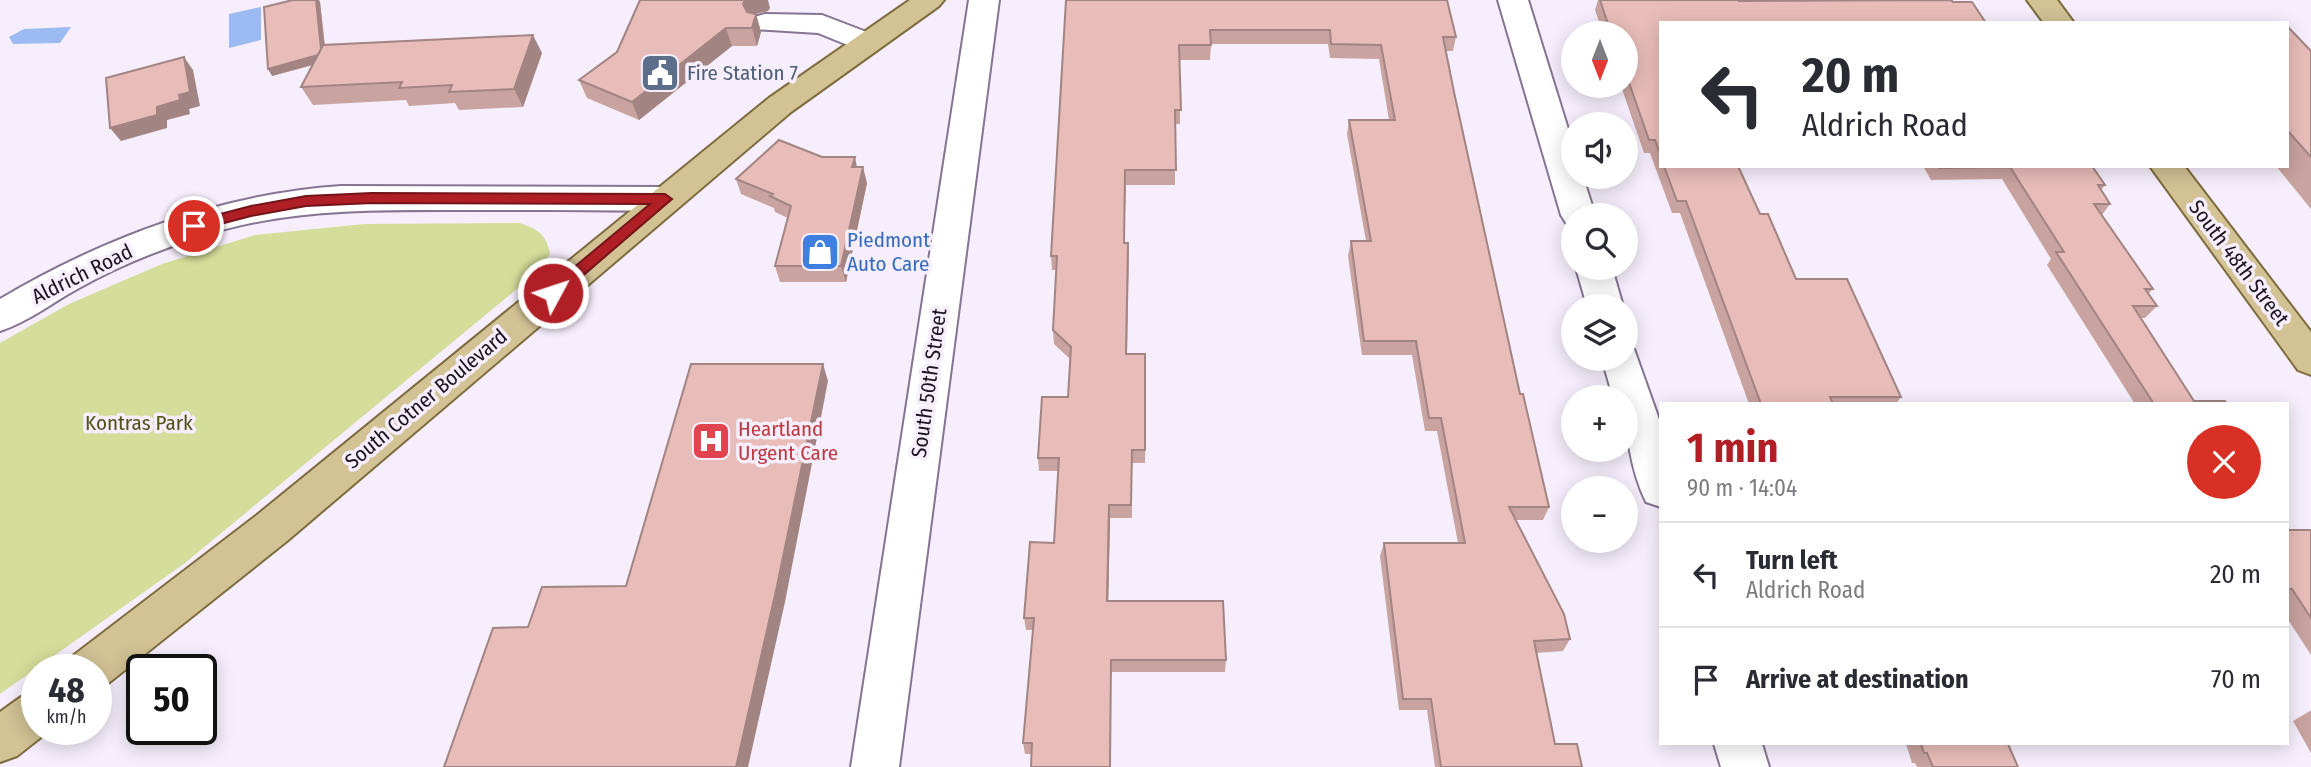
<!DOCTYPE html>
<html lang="en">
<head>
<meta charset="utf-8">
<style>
  body { margin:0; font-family:"Fira Sans Condensed",sans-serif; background:#f2f2f3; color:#2b2b33; height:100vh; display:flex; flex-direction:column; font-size:26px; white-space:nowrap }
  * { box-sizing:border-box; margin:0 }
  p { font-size:23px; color:#7c7c81 }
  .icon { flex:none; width:38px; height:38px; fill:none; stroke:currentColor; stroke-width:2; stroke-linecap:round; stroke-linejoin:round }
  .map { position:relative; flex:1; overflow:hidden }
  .drawer { position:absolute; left:1659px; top:402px; width:630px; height:343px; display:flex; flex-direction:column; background:#fff; border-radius:0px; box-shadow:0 4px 18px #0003 }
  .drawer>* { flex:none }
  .guide { position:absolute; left:1659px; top:21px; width:630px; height:147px; border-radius:0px; box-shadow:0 4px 18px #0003; background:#fff; color:#2b2b33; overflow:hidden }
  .needle { width:46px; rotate:180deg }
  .fabs { position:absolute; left:1561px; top:21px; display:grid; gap:14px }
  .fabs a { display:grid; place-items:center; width:77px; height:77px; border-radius:50%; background:#fff; box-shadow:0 4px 18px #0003; font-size:35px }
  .speed { position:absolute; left:21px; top:654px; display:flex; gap:14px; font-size:35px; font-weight:700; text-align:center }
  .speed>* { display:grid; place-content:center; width:91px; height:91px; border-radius:50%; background:#fff; box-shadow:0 4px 18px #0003; line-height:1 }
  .speed small { font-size:18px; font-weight:400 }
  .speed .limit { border:4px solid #111; border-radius:10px; background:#fff; color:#111 }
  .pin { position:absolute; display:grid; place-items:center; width:60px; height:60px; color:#fff; margin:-30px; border:4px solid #fff; border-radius:50%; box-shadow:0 2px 7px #0007 }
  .me { position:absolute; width:77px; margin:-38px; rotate:50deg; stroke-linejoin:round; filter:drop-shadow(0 0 5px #0008) }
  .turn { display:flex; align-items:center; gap:24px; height:147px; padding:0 28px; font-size:32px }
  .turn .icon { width:91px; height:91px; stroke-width:2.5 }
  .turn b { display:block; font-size:49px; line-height:60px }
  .round { display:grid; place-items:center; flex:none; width:74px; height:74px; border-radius:37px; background:#f2f2f3 }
  .summary { display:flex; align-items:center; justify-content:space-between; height:119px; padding:0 28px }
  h1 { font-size:42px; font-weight:700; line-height:52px; color:#b11f26 }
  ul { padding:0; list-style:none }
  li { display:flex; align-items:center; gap:21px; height:105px; padding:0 28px; border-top:2px solid #e1e1e2 }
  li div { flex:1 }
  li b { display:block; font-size:26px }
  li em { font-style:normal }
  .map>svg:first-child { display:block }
  .green { fill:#d4dd99 }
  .water { fill:#9cbbf2 }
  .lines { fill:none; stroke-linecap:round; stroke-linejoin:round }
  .minor-casing { stroke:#857492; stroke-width:4 }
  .major-casing { stroke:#7e6b3d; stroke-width:4 }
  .minor { fill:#fff; fill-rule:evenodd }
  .major { fill:#d2c294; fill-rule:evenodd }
  .wall { fill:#c8a39f }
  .shaded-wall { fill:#a28482 }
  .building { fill:#e8bdb9; stroke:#a28482; stroke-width:2 }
  .route { fill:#b11f26; stroke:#731419; stroke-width:2 }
  .labels { text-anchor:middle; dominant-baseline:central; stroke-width:7; stroke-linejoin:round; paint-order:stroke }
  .service-label { font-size:21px; fill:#4e5e75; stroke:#f6eefc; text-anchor:start }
  .shop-label { font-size:21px; fill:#366cbe; stroke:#f6eefc; text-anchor:start }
  .street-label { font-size:21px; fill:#1a141f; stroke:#f6eefc }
  .park-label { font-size:21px; fill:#4e5417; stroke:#f6eefc }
  .health-label { font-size:21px; fill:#be3a42; stroke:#f6eefc; text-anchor:start }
</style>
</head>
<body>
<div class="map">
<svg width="2311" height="767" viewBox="0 0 2311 767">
  <rect width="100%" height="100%" fill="#f6eefc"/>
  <path class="green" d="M 519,223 C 538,229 546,234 550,254 L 535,274 L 185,563 L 0,694 L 0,343 L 69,304 L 162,264 L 255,235 L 364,224 Z"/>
  <path class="water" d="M 261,7 L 261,40 L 229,48 L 229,14 Z
    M 71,27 L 60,43 L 13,44 L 9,37 L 24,29 Z"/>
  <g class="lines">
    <g class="minor-casing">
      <path id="minor" d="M 969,0 L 999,0 L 899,767 L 851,767 Z
        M 1498,0 L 1528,0 L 1573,145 L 1573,177 L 1583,177 L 1595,215 L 1573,215 L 1573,226 L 1566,223 L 1561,215 Z
        M 765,14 L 822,15 L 877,36 L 881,42 L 877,48 L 866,51 L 855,48 L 818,33 L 754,29 L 750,23 L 754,17 Z
        M 341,186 L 665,187 L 677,191 L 682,199 L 677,207 L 665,211 C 594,210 524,210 453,210 C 365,210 280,209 196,238 C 156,251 116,267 79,288 C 53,302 28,322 0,331 L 0,299 C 103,238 220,194 341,186 Z
        M 1576,268 L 1612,268 L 1623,306 L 1587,306 Z
        M 1626,346 L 1634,349 L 1661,425 L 1661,507 L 1646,502 C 1630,468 1626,434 1626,397 L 1613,397 L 1602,359 L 1626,359 Z
        M 1714,744 L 1762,744 L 1769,767 L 1721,767 Z"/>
    </g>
    <g class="major-casing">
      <path id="major" d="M 910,0 L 944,0 L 939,6 L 791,112 L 287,541 L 106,685 L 96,689 L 96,670 L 67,670 L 74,655 L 257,515 L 769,98 Z
        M 2027,0 L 2057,0 L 2074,23 L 2044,23 Z
        M 2150,166 L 2184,166 L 2311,332 L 2311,375 L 2298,370 Z
        M 37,690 L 37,730 L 50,730 L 17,756 L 0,762 L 0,712 L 21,697 Z"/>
    </g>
    <use href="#minor" class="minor"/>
    <use href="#major" class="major"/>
  </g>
  <path class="wall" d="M 1066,0 L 1456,37 L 1453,51 L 1446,51 L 1454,92 L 1520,394 L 1549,507 L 1543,520 L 1515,520 L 1570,639 L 1563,651 L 1536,653 L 1555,744 L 1582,767 L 1435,767 L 1427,710 L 1399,710 L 1380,556 L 1384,543 L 1458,543 L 1437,431 L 1425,431 L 1412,355 L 1362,355 L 1348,256 L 1351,241 L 1366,241 L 1347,134 L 1349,120 L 1389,120 L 1379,59 L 1330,58 L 1328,44 L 1211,44 L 1210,60 L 1180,60 L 1180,124 L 1175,124 L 1175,185 L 1126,185 L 1124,243 L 1128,243 L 1129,258 L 1127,354 L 1145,354 L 1145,463 L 1132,463 L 1132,518 L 1110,518 L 1108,601 L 1226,660 L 1225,672 L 1112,672 L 1032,754 L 1025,754 L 1023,743 L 1033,630 L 1026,630 L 1024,618 L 1054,543 L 1058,471 L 1039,471 L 1038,458 L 1068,397 L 1070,359 L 1054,344 L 1053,330 L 1056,270 L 1052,270 L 1051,256 Z
    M 1598,0 L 1738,0 L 1739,1 L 1951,0 L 1661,23 L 1661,166 L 1738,166 L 1760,214 L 1796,279 L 1901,397 L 1896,404 L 1749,404 L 1680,213 L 1672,213 L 1650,153 L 1644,153 L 1621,86 L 1626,86 L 1626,33 L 1603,33 L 1595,10 Z
    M 320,2 L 325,45 L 542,53 L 523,107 L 459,110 L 455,103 L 409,106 L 406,100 L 313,105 L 301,87 L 313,65 L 272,76 Z
    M 770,8 L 768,11 L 756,14 L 761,32 L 757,46 L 732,46 L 639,120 L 587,98 L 579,80 Z
    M 2287,26 L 2311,51 L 2311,209 L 2276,166 L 2287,166 Z
    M 822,157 L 857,167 L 867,183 L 846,282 L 780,282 L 775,266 L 788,218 L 775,212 L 774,208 L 741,194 L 736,179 Z
    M 1923,166 L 2092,166 L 2105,185 L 2101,190 L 2110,204 L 2102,215 L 2153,289 L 2148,294 L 2157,306 L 2145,318 L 2141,318 L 2194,401 L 2227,404 L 2135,404 L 2047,265 L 2051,259 L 2002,179 L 1931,180 Z
    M 2287,530 L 2311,531 L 2311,655 L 2287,618 Z
    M 2310,711 L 2311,711 L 2311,753 L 2293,721 Z
    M 1906,744 L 2008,744 L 2018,767 L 1917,767 L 1915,763 L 1912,763 Z"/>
  <path class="shaded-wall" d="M 316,0 L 319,0 L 320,2 L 326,61 L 272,76 L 268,69 Z
    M 745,0 L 768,0 L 770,8 L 768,11 L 753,14 L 748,22 L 743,4 Z
    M 756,14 L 761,32 L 757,46 L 752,28 Z
    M 726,28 L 732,46 L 639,120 L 632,102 Z
    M 533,35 L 542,53 L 523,107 L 514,89 Z
    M 184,57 L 193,70 L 200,106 L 189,109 L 190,114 L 167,120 L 167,128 L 121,141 L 110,128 L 157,107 L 179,95 Z
    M 855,157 L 858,173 L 852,167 Z
    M 863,167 L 867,183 L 846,282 L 841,266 Z
    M 823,364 L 828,381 L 785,602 L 748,767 L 736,767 Z
    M 1109,505 L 1110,518 L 1108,613 L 1107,601 Z
    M 1111,660 L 1111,767 L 1110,767 Z"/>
  <path class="building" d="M 293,0 L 316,0 L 321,49 L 318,55 L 268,69 L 264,7 Z
    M 640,0 L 745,0 L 743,4 L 747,12 L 756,14 L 752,28 L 726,28 L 632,102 L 579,80 L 617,52 Z
    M 1066,0 L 1447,0 L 1456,37 L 1443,37 L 1454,92 L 1520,394 L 1523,394 L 1549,507 L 1509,507 L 1564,614 L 1570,639 L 1534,641 L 1555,744 L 1577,744 L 1582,767 L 1441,767 L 1431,699 L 1403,699 L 1384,543 L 1465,543 L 1441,418 L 1429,418 L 1416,341 L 1364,341 L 1351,241 L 1371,241 L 1349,120 L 1395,120 L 1381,45 L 1331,44 L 1330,30 L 1210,30 L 1211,45 L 1179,45 L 1181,110 L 1175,110 L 1176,170 L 1125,170 L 1124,243 L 1128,243 L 1126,354 L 1145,354 L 1145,450 L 1132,450 L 1131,505 L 1109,505 L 1107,601 L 1223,601 L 1226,660 L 1111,660 L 1110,767 L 1031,767 L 1032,743 L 1023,743 L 1034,618 L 1024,618 L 1030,542 L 1054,543 L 1059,458 L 1038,458 L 1042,397 L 1068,397 L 1071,347 L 1053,330 L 1057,256 L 1051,256 Z
    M 1600,0 L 1738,0 L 1739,1 L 1951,0 L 1953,2 L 1972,2 L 1986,23 L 1661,23 L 1661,156 L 1655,140 L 1649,140 L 1626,74 L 1626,33 L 1611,33 Z
    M 2287,26 L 2311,51 L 2311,157 L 2287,130 Z
    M 533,35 L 514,89 L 449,92 L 452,85 L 399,88 L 402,82 L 301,87 L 323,45 Z
    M 184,57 L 190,92 L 179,95 L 180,100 L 157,107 L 157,115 L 110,128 L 106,78 Z
    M 779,140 L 822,157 L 855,157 L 852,167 L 863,167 L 841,266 L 775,266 L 791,206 L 770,196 L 773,194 L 736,179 Z
    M 1664,166 L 1738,166 L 1760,214 L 1768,214 L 1796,279 L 1847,279 L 1901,397 L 1830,397 L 1833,404 L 1761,404 L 1686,201 L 1677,201 Z
    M 1938,166 L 2092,166 L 2105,185 L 2098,185 L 2110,204 L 2094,204 L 2153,289 L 2145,289 L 2157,306 L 2133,306 L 2194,401 L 2225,401 L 2227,404 L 2154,404 L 2056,252 L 2064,252 L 2010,167 L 1939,168 Z
    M 691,364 L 823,364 L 777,586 L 736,767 L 444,767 L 493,628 L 528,627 L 542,587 L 626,586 Z
    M 2287,530 L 2310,530 L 2311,531 L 2311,618 L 2292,589 L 2287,589 Z
    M 1921,744 L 2008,744 L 2018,767 L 1933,767 L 1927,753 L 1924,753 Z"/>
  <path class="route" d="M 372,193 L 665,194 L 672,199 L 558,297 L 553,298 L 545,293 L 548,289 L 650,204 L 372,203 L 306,206 L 251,216 L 194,231 L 187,226 L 189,222 L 251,206 L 306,196 Z"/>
  <defs>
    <g id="civic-square" transform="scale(2.0125)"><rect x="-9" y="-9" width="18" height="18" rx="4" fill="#5c6f8a" stroke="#f6eefc"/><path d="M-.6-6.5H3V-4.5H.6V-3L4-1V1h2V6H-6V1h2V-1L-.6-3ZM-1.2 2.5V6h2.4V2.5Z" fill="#fff"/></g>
    <g id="shop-square" transform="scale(2.0125)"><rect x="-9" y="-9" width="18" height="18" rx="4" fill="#3f7fe0" stroke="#f6eefc"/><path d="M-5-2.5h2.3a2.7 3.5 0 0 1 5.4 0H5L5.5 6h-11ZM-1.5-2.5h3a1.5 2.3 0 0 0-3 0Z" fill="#fff"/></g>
    <g id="hospital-square" transform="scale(2.0125)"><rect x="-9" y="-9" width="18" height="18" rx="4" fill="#e0444e" stroke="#f6eefc"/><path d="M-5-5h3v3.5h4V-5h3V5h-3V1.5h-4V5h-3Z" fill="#fff"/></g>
  </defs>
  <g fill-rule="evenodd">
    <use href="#civic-square" x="660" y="73"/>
    <use href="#shop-square" x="820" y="252"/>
    <use href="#hospital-square" x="711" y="441"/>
  </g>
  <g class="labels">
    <g class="service-label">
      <text x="687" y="73">Fire Station 7</text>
    </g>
    <g class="shop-label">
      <text x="847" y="240">Piedmont<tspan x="847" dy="24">Auto Care</tspan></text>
    </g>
    <g class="street-label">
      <text transform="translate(2239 263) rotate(53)">South 48th Street</text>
      <text transform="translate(82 274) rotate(-26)">Aldrich Road</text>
      <text transform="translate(929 383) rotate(-82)">South 50th Street</text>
      <text transform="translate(426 399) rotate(-40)">South Cotner Boulevard</text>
    </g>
    <g class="park-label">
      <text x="139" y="423">Kontras Park</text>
    </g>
    <g class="health-label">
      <text x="738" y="429">Heartland<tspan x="738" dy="24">Urgent Care</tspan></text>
    </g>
  </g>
</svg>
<div class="fabs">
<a><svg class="needle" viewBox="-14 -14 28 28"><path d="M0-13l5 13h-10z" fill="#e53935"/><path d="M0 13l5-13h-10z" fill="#7c7c81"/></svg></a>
<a><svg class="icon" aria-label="sound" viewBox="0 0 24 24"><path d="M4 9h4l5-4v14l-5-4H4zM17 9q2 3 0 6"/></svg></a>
<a><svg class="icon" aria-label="search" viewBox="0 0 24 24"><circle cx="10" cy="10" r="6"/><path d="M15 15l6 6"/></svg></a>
<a><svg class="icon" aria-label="layers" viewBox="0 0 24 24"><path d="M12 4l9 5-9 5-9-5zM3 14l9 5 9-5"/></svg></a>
<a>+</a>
<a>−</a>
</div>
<div class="speed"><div>48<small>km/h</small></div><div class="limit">50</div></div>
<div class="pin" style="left:194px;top:226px;background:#d93025"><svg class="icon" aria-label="arrive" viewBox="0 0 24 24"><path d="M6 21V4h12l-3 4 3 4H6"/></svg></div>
<svg class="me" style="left:553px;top:293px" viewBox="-20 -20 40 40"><circle r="17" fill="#b11f26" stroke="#fff" stroke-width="3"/><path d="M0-11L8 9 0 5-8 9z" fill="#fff"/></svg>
<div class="guide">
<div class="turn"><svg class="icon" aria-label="left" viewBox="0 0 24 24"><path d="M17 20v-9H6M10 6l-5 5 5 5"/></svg><div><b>20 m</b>Aldrich Road</div></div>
</div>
<section class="drawer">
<div class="summary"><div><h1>1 min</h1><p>90 m · 14:04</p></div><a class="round" style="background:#d93025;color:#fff"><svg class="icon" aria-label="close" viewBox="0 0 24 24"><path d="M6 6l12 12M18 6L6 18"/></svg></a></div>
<ul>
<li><svg class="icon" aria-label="left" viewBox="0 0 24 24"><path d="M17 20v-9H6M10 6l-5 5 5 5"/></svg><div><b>Turn left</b><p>Aldrich Road</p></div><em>20 m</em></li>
<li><svg class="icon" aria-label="arrive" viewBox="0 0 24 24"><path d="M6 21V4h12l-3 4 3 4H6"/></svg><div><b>Arrive at destination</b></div><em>70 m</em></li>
</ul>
</section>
</div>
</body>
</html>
